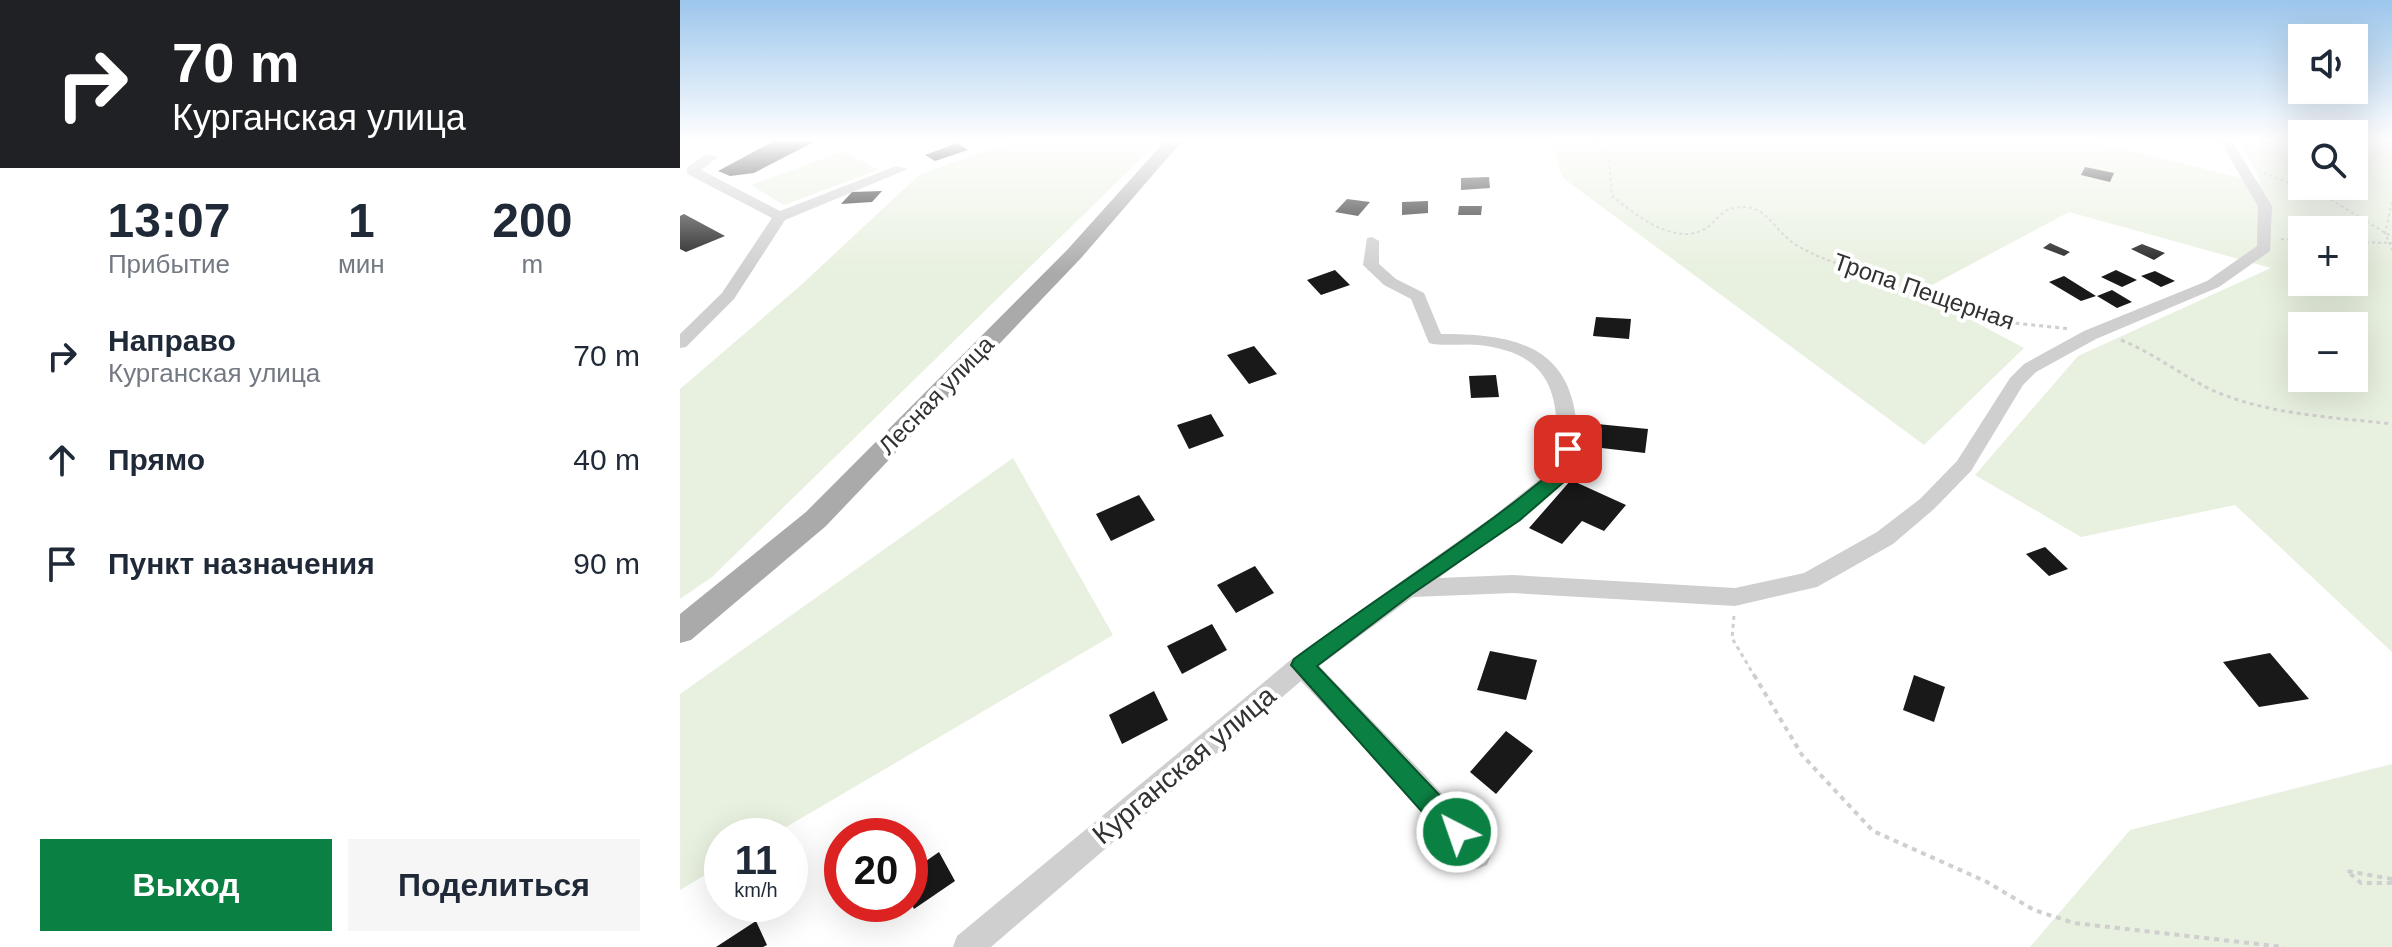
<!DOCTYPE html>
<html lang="ru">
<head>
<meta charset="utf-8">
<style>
  body { margin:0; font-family:Arial,sans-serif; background:#f6f6f7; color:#1f2937; height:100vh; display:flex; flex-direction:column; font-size:30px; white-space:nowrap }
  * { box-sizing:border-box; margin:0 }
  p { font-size:26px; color:#747a83 }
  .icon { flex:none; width:44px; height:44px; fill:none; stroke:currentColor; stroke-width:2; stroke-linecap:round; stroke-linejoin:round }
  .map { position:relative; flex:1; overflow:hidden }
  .details { display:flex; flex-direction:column; background:#fff; width:680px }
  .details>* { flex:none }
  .banner { background:#202124; color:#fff; overflow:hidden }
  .fabs { position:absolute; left:1608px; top:24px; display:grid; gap:16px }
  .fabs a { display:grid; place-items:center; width:80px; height:80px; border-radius:0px; background:#fff; box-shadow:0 8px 32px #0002; font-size:40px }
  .speed { position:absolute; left:24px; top:818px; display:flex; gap:16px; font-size:40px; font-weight:700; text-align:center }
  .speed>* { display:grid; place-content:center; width:104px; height:104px; border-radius:50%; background:#fff; box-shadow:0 8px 32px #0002; line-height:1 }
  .speed small { font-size:20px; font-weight:400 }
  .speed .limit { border:12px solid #d22; background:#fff; color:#111 }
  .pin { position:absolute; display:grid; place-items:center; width:68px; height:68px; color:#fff; margin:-34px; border-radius:16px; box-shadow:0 4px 12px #0006 }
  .me { position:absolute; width:88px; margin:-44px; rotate:319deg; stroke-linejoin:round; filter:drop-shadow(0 0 6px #0008) }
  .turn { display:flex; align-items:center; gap:28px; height:168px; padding:0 40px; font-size:36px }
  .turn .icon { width:104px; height:104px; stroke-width:2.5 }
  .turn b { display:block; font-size:56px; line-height:68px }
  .eta { display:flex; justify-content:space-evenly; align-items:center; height:136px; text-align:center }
  .eta b { font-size:48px; font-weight:700; line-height:56px }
  .action { display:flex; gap:16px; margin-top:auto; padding:16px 40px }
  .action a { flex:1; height:92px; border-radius:0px; background:#0b8043; color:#fff; font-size:32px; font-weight:700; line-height:92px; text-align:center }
  .action a+a { background:#f6f6f7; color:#1f2937 }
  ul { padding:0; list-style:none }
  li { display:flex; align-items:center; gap:24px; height:104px; padding:0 40px }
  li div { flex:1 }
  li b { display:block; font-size:30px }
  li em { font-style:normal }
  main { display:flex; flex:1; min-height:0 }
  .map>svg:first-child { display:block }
  .green { fill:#e8f0df; fill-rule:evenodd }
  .building { fill:#191919 }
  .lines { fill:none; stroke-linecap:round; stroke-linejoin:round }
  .path-far2 { stroke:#cfcfcf; stroke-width:2; stroke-dasharray:3 3; stroke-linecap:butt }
  .path-far1 { stroke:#cfcfcf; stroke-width:3; stroke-dasharray:4 4; stroke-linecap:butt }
  .path { stroke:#cfcfcf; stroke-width:4; stroke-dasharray:5 5; stroke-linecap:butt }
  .minor { fill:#cfcfcf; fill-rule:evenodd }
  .major { fill:#aaa; fill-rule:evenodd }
  .route { fill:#0b8043; stroke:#07532c; stroke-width:2 }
  .labels { text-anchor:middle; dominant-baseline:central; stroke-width:8; stroke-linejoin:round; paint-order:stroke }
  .street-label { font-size:24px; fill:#323232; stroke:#fff }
  .near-street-label { font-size:28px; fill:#323232; stroke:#fff }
</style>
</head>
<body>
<main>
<section class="details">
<div class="banner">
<div class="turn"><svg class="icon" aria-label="right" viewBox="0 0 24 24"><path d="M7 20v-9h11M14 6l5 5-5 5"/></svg><div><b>70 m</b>Курганская улица</div></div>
</div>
<div class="eta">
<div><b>13:07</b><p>Прибытие</p></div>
<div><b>1</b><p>мин</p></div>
<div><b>200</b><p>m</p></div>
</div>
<ul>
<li><svg class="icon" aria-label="right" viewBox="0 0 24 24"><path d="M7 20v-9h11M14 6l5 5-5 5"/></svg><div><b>Направо</b><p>Курганская улица</p></div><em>70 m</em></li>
<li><svg class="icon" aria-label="ahead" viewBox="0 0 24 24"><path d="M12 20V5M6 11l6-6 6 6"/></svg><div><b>Прямо</b></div><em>40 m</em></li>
<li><svg class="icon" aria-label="arrive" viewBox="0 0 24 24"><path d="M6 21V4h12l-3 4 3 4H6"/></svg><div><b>Пункт назначения</b></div><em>90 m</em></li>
</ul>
<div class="action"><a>Выход</a><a>Поделиться</a></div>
</section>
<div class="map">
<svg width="1712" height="947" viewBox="0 0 1712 947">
  <rect width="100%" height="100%" fill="#fff"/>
  <path class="green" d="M 333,141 L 479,141 L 32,577 L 0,599 L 0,389 L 120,286 L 239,175 Z
    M 871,141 L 1412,141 L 1581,183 L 1560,141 L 1622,141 L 1622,186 L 1674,186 L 1674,141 L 1712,141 L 1712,652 L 1555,505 L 1401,537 L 1295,475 L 1398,356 L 1591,268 L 1389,212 L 1239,292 L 1344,348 L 1244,445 L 883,178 ZM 1622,230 L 1674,230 L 1674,282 L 1622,282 ZM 1622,326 L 1674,326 L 1674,378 L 1622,378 Z
    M 164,151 L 198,170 L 104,205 L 71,185 Z
    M 333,458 L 433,635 L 91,836 L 42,836 L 42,865 L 0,890 L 0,694 Z
    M 1712,764 L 1712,947 L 1350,947 L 1450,830 Z"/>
  <path class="building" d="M 94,141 L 136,141 L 74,173 L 50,176 L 38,171 Z
    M 277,143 L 288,150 L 255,161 L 245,155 Z
    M 1405,167 L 1434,173 L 1430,182 L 1401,175 Z
    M 809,177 L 810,188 L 781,190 L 781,178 Z
    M 202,191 L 192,202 L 161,204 L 172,192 Z
    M 667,199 L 690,202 L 678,216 L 655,212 Z
    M 748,201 L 748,213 L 722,215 L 722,202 Z
    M 779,206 L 802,206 L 801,215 L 778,215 Z
    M 4,214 L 45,236 L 6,252 L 0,249 L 0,216 Z
    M 1370,243 L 1390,252 L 1384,256 L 1363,248 Z
    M 1462,244 L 1485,253 L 1474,260 L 1451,249 Z
    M 655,270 L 670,285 L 641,295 L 627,280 Z
    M 1436,270 L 1457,280 L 1442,287 L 1421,277 Z
    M 1475,271 L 1495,281 L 1481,287 L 1461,276 Z
    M 1384,276 L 1416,296 L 1401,301 L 1369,282 Z
    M 1432,290 L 1452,302 L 1437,308 L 1417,296 Z
    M 916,317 L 951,319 L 949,339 L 913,336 Z
    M 574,346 L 597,374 L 569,384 L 547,355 Z
    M 816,375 L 819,397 L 791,398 L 789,376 Z
    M 531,414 L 544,436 L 509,449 L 497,425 Z
    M 917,424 L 968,429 L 965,453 L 913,447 Z
    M 891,480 L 946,505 L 924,531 L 902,521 L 882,544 L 849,528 Z
    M 459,495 L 475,520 L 431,541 L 416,514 Z
    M 1365,547 L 1388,569 L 1369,576 L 1346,554 Z
    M 575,566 L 594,593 L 556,613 L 537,585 Z
    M 532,624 L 547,650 L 502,674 L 487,646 Z
    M 810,651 L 857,660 L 846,700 L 797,690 Z
    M 1590,653 L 1629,699 L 1579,707 L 1543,662 Z
    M 1234,675 L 1265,687 L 1254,722 L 1223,710 Z
    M 474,691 L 488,720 L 442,744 L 429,715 Z
    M 826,731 L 853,751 L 816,794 L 790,772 Z
    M 259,852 L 275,881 L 234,909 L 230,901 L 230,872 Z
    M 76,921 L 87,945 L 83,947 L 36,947 Z"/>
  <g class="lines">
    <path class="path-far2" d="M 914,141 L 929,161 L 932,196 C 955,214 992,245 1023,230 C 1032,226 1038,215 1047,210 C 1087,197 1090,230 1118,246 C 1152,266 1192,273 1230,283
      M 1674,141 L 1712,159
      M 1584,173 L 1648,198
      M 1657,186 L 1648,198 L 1712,237
      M 1712,202 L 1705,233 L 1712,250
      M 1601,239 L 1622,240
      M 1674,242 L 1712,243"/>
    <path class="path-far1" d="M 1223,281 L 1334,323 L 1391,329
      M 1441,340 C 1474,353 1502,376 1534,391 C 1590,415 1653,417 1712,424
      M 1054,616 L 1052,638 L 1075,677"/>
    <path class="path" d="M 1074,675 L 1122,755 L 1193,831 L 1307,882 L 1354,910 L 1394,923 L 1604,947
      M 1712,879 L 1667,871 L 1681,883 L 1712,883"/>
    <path class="minor" d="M 1540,141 L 1552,141 L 1592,206 L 1590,251 L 1539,287 L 1416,339 L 1356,372 L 1343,385 L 1291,471 L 1254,509 L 1213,544 L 1137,587 L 1055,606 L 833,593 L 733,597 L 639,666 L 747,777 L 807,845 L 811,855 L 807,865 L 797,869 L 787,865 L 729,795 L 621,681 L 311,947 L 273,947 L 277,936 L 613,658 L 815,515 L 876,466 C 880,399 876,354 799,345 C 782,343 765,347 749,343 L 731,299 L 704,285 L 683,265 L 687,238 L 692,237 L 699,241 L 699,264 L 716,279 L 744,293 L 761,334 C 827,334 887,342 896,419 C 898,435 901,460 893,474 L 759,578 L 833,575 L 1055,588 L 1124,573 L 1197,532 L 1240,499 L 1277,461 L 1330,378 L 1344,364 L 1404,331 L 1527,281 L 1577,246 L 1578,206 Z
      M 26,154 L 38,157 L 21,170 L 100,211 L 216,166 L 228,169 L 105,220 L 54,299 L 6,347 L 0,348 L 0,334 L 42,293 L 92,218 L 7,174 L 7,168 Z"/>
    <path class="major" d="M 485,141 L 502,141 L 402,257 L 146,526 L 11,640 L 0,643 L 0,614 L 126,512 L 388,249 Z"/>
  </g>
  <linearGradient id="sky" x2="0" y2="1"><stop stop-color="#9cc6ec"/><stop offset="0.51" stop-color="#fff"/><stop offset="1" stop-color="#fff" stop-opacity="0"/></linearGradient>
  <rect width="1712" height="274" fill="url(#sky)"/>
  <path class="route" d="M 888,443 L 897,449 L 893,474 L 840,520 L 732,594 L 637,666 L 786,823 L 790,832 L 786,841 L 777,844 L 768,841 L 611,665 L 614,659 C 701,594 795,537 878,467 L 880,449 Z"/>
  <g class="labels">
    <g class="street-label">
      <text transform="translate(1244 291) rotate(19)">Тропа Пещерная</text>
      <text transform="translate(256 395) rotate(-46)">Лесная улица</text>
    </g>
    <g class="near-street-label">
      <text transform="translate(504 765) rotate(-40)">Курганская улица</text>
    </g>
  </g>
</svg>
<div class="fabs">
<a><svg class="icon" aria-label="sound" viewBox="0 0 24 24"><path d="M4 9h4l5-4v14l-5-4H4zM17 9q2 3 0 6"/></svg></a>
<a><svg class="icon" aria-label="search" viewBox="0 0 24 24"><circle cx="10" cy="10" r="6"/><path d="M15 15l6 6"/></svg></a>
<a>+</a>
<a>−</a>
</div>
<div class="speed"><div>11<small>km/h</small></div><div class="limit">20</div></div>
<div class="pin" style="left:888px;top:449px;background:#d93025"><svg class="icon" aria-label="arrive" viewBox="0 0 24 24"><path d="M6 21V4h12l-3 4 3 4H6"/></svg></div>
<svg class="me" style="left:777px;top:832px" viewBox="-20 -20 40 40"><circle r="17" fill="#0b8043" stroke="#fff" stroke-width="3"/><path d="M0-11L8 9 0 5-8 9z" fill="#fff"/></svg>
</div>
</main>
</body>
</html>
